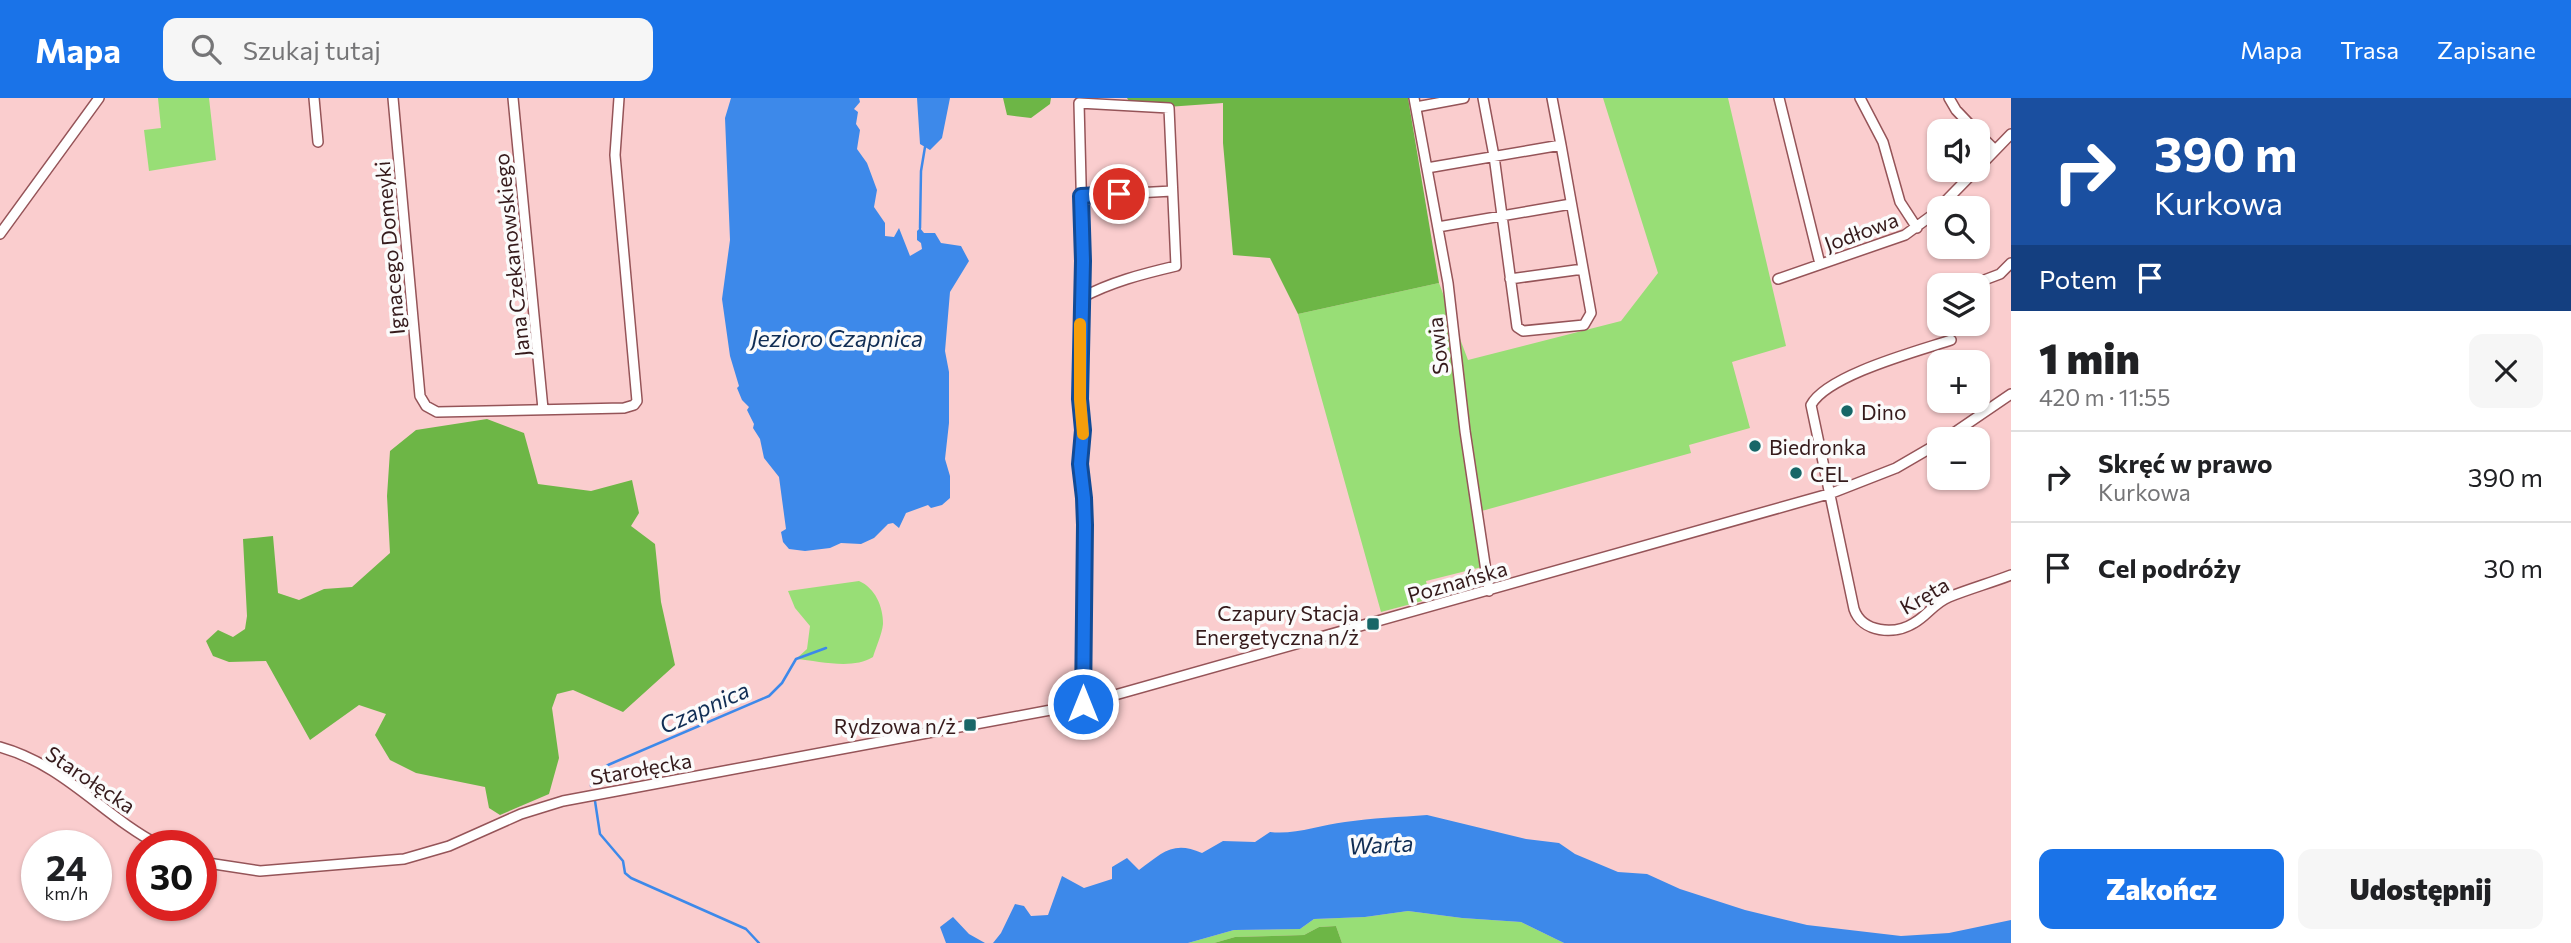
<!DOCTYPE html>
<html lang="pl">
<head>
<meta charset="utf-8">
<style>
  body { margin:0; font-family:Commissioner,sans-serif; background:#f6f6f6; color:#202124; height:100vh; display:flex; flex-direction:column; font-size:26px; white-space:nowrap }
  * { box-sizing:border-box; margin:0 }
  p { font-size:23px; color:#757577 }
  .icon { flex:none; width:38px; height:38px; fill:none; stroke:currentColor; stroke-width:2; stroke-linecap:round; stroke-linejoin:round }
  .map { position:relative; flex:1; overflow:hidden }
  .side { display:flex; flex-direction:column; background:#fff; width:560px }
  .side>* { flex:none }
  .guide { background:#1a4fa0; color:#fff; overflow:hidden }
  .controls { position:absolute; left:1927px; top:21px; display:grid; gap:14px }
  .controls a { display:grid; place-items:center; width:63px; height:63px; border-radius:14px; background:#fff; box-shadow:0 2px 5px #0004; font-size:35px }
  .speed { position:absolute; left:21px; top:732px; display:flex; gap:14px; font-size:35px; font-weight:700; text-align:center }
  .speed>* { display:grid; place-content:center; width:91px; height:91px; border-radius:50%; background:#fff; box-shadow:0 2px 5px #0004; line-height:1 }
  .speed small { font-size:18px; font-weight:400 }
  .speed .limit { border:10px solid #d22; background:#fff; color:#111 }
  .pin { position:absolute; display:grid; place-items:center; width:60px; height:60px; color:#fff; margin:-30px; border:4px solid #fff; border-radius:50%; box-shadow:0 2px 7px #0007 }
  .me { position:absolute; width:77px; margin:-38px; rotate:0deg; stroke-linejoin:round; filter:drop-shadow(0 0 5px #0008) }
  .turn { display:flex; align-items:center; gap:24px; height:147px; padding:0 28px; font-size:32px }
  .turn .icon { width:91px; height:91px; stroke-width:2.5 }
  .turn b { display:block; font-size:49px; line-height:60px }
  .then { display:flex; align-items:center; height:66px; padding:0 28px; background:#0003; gap:14px; font-size:26px }
  .round { display:grid; place-items:center; flex:none; width:74px; height:74px; border-radius:14px; background:#f6f6f6 }
  .headline { display:flex; align-items:center; justify-content:space-between; height:119px; padding:0 28px }
  h1 { font-size:42px; font-weight:800; line-height:52px }
  .action { display:flex; gap:14px; margin-top:auto; padding:14px 28px }
  .action a { flex:1; height:80px; border-radius:14px; background:#1a73e8; color:#fff; font-size:28px; font-weight:800; line-height:80px; text-align:center }
  .action a+a { background:#f6f6f6; color:#202124 }
  ul { padding:0; list-style:none }
  li { display:flex; align-items:center; gap:21px; height:91px; padding:0 28px; border-top:2px solid #e0e0e0 }
  li div { flex:1 }
  li b { display:block; font-size:26px }
  li em { font-style:normal }
  header { display:flex; align-items:center; gap:42px; box-sizing:border-box; height:98px; padding:0 35px; background:#1a73e8; color:#fff }
  header strong { font-size:33px }
  nav { display:flex; gap:38px; margin-inline-start:auto; font-size:24px }
  .search { width:490px; height:63px; background:#f6f6f6; display:flex; align-items:center; gap:18px; box-sizing:border-box; padding:0 24px; border-radius:14px; color:#757577; font-size:26px }
  main { display:flex; flex:1; min-height:0 }
  .map>svg:first-child { display:block }
  .green { fill:#98de76 }
  .forest { fill:#6db646 }
  .water { fill:#3d89ea }
  .lines { fill:none; stroke-linecap:round; stroke-linejoin:round }
  .stream { stroke:#3d89ea; stroke-width:2.5 }
  .minor-casing { stroke:#955458; stroke-width:12 }
  .minor { stroke:#fff; stroke-width:9 }
  .route-casing { stroke:#114b97; stroke-width:18 }
  .route { stroke:#1a73e8; stroke-width:12 }
  .slow { stroke:#f59e0b; stroke-width:12 }
  .poi-dot { fill:#176667; stroke:#fbfbfb; stroke-width:2.5 }
  .labels { text-anchor:middle; dominant-baseline:central; stroke-width:7; stroke-linejoin:round; paint-order:stroke }
  .street-label { font-size:21px; fill:#351a1b; stroke:#fbfbfb }
  .poi-label { font-size:21px; fill:#351a1b; stroke:#fbfbfb; text-anchor:start }
  .water-label { font-size:23px; font-style:italic; fill:#102d54; stroke:#fbfbfb }
</style>
</head>
<body>
<header>
<strong>Mapa</strong>
<div class="search"><svg class="icon" aria-label="search" viewBox="0 0 24 24"><circle cx="10" cy="10" r="6"/><path d="M15 15l6 6"/></svg>Szukaj tutaj</div>
<nav><a>Mapa</a><a>Trasa</a><a>Zapisane</a></nav>
</header>
<main>
<div class="map">
<svg width="2011" height="845" viewBox="0 0 2011 845">
  <rect width="100%" height="100%" fill="#facdce"/>
  <path class="green" d="M 158,0 L 209,0 L 216,62 L 149,73 L 144,32 L 161,30 Z
    M 1603,0 L 1728,0 L 1786,248 L 1732,264 L 1750,330 L 1689,347 L 1691,355 L 1478,414 L 1486,468 L 1426,483 L 1430,501 L 1381,514 L 1298,216 L 1439,185 L 1468,262 L 1621,223 L 1658,175 Z
    M 859,483 C 875,490 883,508 883,526 C 882,536 876,549 873,559 C 852,572 820,563 796,561 L 807,551 L 810,528 L 795,510 L 788,493 Z
    M 1408,813 L 1462,820 L 1521,824 L 1564,845 L 1342,845 L 1336,828 L 1319,829 L 1304,837 L 1235,839 L 1214,845 L 1188,845 L 1234,832 L 1300,831 L 1314,821 L 1365,819 Z"/>
  <path class="forest" d="M 1003,0 L 1051,0 L 1050,6 L 1031,20 L 1007,17 Z
    M 1127,0 L 1408,0 L 1439,185 L 1298,216 L 1270,160 L 1233,157 L 1223,45 L 1223,5 L 1167,9 L 1131,6 Z
    M 487,321 L 524,335 L 538,386 L 591,393 L 632,382 L 639,415 L 631,428 L 655,446 L 661,504 L 675,567 L 623,614 L 573,592 L 557,596 L 552,610 L 559,660 L 549,696 L 500,717 L 489,710 L 485,689 L 416,675 L 390,662 L 375,637 L 386,616 L 359,607 L 310,642 L 266,563 L 229,564 L 213,558 L 206,543 L 218,532 L 233,539 L 245,531 L 247,518 L 243,441 L 273,438 L 278,495 L 299,502 L 324,491 L 352,489 L 390,455 L 387,398 L 390,353 L 416,332 Z
    M 1336,828 L 1342,845 L 1214,845 L 1235,839 L 1304,837 L 1319,829 Z"/>
  <path class="water" d="M 731,0 L 859,0 L 860,4 L 854,11 L 858,14 L 856,26 L 860,32 L 857,51 L 867,65 L 877,92 L 874,109 L 885,125 L 885,138 L 894,139 L 899,130 L 910,158 L 922,151 L 921,145 L 917,142 L 917,133 L 920,130 L 924,135 L 935,135 L 941,145 L 961,148 L 969,163 L 950,194 L 945,253 L 949,274 L 949,325 L 945,361 L 950,378 L 950,400 L 942,407 L 931,410 L 928,407 L 906,415 L 899,430 L 893,425 L 888,426 L 874,440 L 861,446 L 841,445 L 830,450 L 805,453 L 789,451 L 783,444 L 781,434 L 786,431 L 779,379 L 764,360 L 760,341 L 753,330 L 754,326 L 747,312 L 749,309 L 742,302 L 737,290 L 739,288 L 730,258 L 722,201 L 730,142 L 725,20 Z
    M 917,0 L 950,0 L 942,40 L 930,52 L 920,46 Z
    M 1427,717 L 1526,741 L 1559,745 L 1575,756 L 1618,774 L 1647,776 L 1680,791 L 1745,812 L 1807,827 L 1901,838 L 1949,835 L 2011,822 L 2011,845 L 1564,845 L 1521,824 L 1462,820 L 1408,813 L 1365,819 L 1314,821 L 1300,831 L 1234,832 L 1188,845 L 993,845 L 1001,835 L 1015,806 L 1024,808 L 1031,818 L 1048,817 L 1062,778 L 1084,790 L 1112,781 L 1112,769 L 1127,760 L 1139,772 C 1162,755 1173,742 1202,755 L 1223,743 L 1255,744 L 1270,734 C 1295,737 1320,727 1345,724 C 1372,720 1400,719 1427,717 Z
    M 953,819 L 969,836 L 985,845 L 946,845 L 940,829 Z"/>
  <g class="lines">
    <path class="stream" d="M 920,130 L 921,73 L 925,49
      M 591,688 L 592,676 L 608,667 L 769,598 L 782,585 L 796,561 L 826,550
      M 595,703 L 600,736 L 623,763 L 625,775 L 631,780 L 746,831 L 759,845"/>
    <g class="minor-casing">
      <path id="minor" d="M 314,0 L 318,44
        M 393,0 L 420,298 L 426,308 L 437,314 L 624,310 L 634,307 L 637,303 L 615,57 L 619,0
        M 513,0 L 543,311
        M 1414,0 L 1448,185 L 1465,333 L 1489,493
        M 1483,0 L 1494,58 L 1517,229 L 1523,233 L 1584,227 L 1591,215 L 1561,47
        M 1779,0 L 1820,166
        M 1860,0 L 1883,44 L 1900,104 L 1917,130
        M 1949,0 L 1956,12 L 1976,33
        M 1416,9 L 1464,0
        M 1978,35 L 1995,52
        M 1427,70 L 1561,47 L 1552,0
        M 1978,70 L 2011,36
        M 1081,98 L 1172,93
        M 1438,129 L 1571,106
        M 0,136 L 99,0
        M 1510,181 L 1583,171
        M 1778,181 L 1905,137 L 1931,118 L 1976,72
        M 1971,187 L 2000,176 L 2011,165
        M 1081,200 C 1111,184 1142,176 1176,168 L 1169,10 L 1079,5 L 1083,163 L 1080,301 L 1083,332 L 1080,366 L 1084,400 L 1083,606
        M 1951,242 C 1918,253 1827,277 1811,307 L 1854,511 C 1862,535 1895,537 1914,525 C 1927,518 1934,505 1949,499 C 1969,491 1990,485 2011,477
        M 1945,341 L 2011,296
        M 0,649 C 65,667 103,718 159,747
        M 201,764 L 260,773 L 404,761 L 449,748 L 521,716 L 563,703 L 1083,606 L 1832,395 L 1896,370 L 1939,345"/>
    </g>
    <use href="#minor" class="minor"/>
  </g>
  <g class="lines">
    <g class="route-casing">
      <path id="route" d="M 1083,606 L 1085,427 L 1084,400 L 1080,366 L 1083,332 L 1080,301 L 1083,163 L 1081,98 L 1119,96"/>
    </g>
    <use href="#route" class="route"/>
    <path class="slow" d="M 1080,226 L 1080,301 L 1083,336"/>
  </g>
  <g class="poi-dot">
    <circle cx="1847" cy="313" r="7"/>
    <circle cx="1755" cy="348" r="7"/>
    <circle cx="1796" cy="375" r="7"/>
    <rect x="1366" y="519" width="14" height="14" rx="3.5"/>
    <rect x="963" y="620" width="14" height="14" rx="3.5"/>
  </g>
  <g class="labels">
    <g class="street-label">
      <text transform="translate(1861 133) rotate(-20)">Jodłowa</text>
      <text transform="translate(389 150) rotate(-95)">Ignacego Domeyki</text>
      <text transform="translate(511 157) rotate(-96)">Jana Czekanowskiego</text>
      <text transform="translate(1437 248) rotate(-96)">Sowia</text>
      <text transform="translate(1457 483) rotate(-16)">Poznańska</text>
      <text transform="translate(1924 497) rotate(-30)">Kręta</text>
      <text transform="translate(641 670) rotate(-10)">Starołęcka</text>
      <text transform="translate(91 681) rotate(34)">Starołęcka</text>
    </g>
    <g class="poi-label">
      <text x="1861" y="313">Dino</text>
      <text x="1769" y="348">Biedronka</text>
      <text x="1810" y="375">CEL</text>
      <text x="1359" y="514" text-anchor="end">Czapury Stacja<tspan x="1359" dy="24">Energetyczna n/ż</tspan></text>
      <text x="956" y="627" text-anchor="end">Rydzowa n/ż</text>
    </g>
    <g class="water-label">
      <text x="837" y="240">Jezioro Czapnica</text>
      <text transform="translate(704 609) rotate(-24)">Czapnica</text>
      <text transform="translate(1381 746) rotate(-3)">Warta</text>
    </g>
  </g>
</svg>
<div class="controls">
<a><svg class="icon" aria-label="sound" viewBox="0 0 24 24"><path d="M4 9h4l5-4v14l-5-4H4zM17 9q2 3 0 6"/></svg></a>
<a><svg class="icon" aria-label="search" viewBox="0 0 24 24"><circle cx="10" cy="10" r="6"/><path d="M15 15l6 6"/></svg></a>
<a><svg class="icon" aria-label="layers" viewBox="0 0 24 24"><path d="M12 4l9 5-9 5-9-5zM3 14l9 5 9-5"/></svg></a>
<a>+</a>
<a>−</a>
</div>
<div class="speed"><div>24<small>km/h</small></div><div class="limit">30</div></div>
<div class="pin" style="left:1119px;top:96px;background:#d93025"><svg class="icon" aria-label="arrive" viewBox="0 0 24 24"><path d="M6 21V4h12l-3 4 3 4H6"/></svg></div>
<svg class="me" style="left:1083px;top:606px" viewBox="-20 -20 40 40"><circle r="17" fill="#1a73e8" stroke="#fff" stroke-width="3"/><path d="M0-11L8 9 0 5-8 9z" fill="#fff"/></svg>
</div>
<section class="side">
<div class="guide">
<div class="turn"><svg class="icon" aria-label="right" viewBox="0 0 24 24"><path d="M7 20v-9h11M14 6l5 5-5 5"/></svg><div><b>390 m</b>Kurkowa</div></div>
<div class="then">Potem<svg class="icon" aria-label="arrive" viewBox="0 0 24 24"><path d="M6 21V4h12l-3 4 3 4H6"/></svg></div>
</div>
<div class="headline"><div><h1>1 min</h1><p>420 m · 11:55</p></div><a class="round"><svg class="icon" aria-label="close" viewBox="0 0 24 24"><path d="M6 6l12 12M18 6L6 18"/></svg></a></div>
<ul>
<li><svg class="icon" aria-label="right" viewBox="0 0 24 24"><path d="M7 20v-9h11M14 6l5 5-5 5"/></svg><div><b>Skręć w prawo</b><p>Kurkowa</p></div><em>390 m</em></li>
<li><svg class="icon" aria-label="arrive" viewBox="0 0 24 24"><path d="M6 21V4h12l-3 4 3 4H6"/></svg><div><b>Cel podróży</b></div><em>30 m</em></li>
</ul>
<div class="action"><a>Zakończ</a><a>Udostępnij</a></div>
</section>
</main>
</body>
</html>
